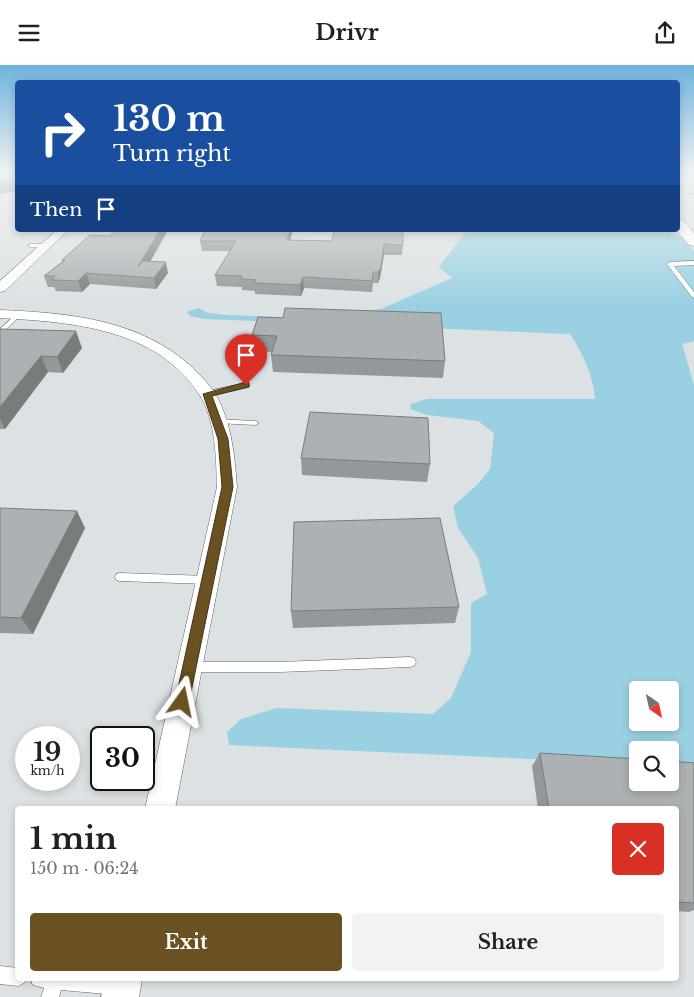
<!DOCTYPE html>
<html lang="en">
<head>
<meta charset="utf-8">
<style>
  body { margin:0; font-family:"Libre Baskerville",serif; background:#f2f2f2; color:#202124; height:100vh; display:flex; flex-direction:column; font-size:19px; white-space:nowrap }
  * { box-sizing:border-box; margin:0 }
  p { font-size:16px; color:#757577 }
  .icon { flex:none; width:28px; height:28px; fill:none; stroke:currentColor; stroke-width:2; stroke-linecap:round; stroke-linejoin:round }
  .map { position:relative; flex:1; overflow:hidden }
  .details { position:absolute; left:15px; top:741px; width:664px; height:175px; display:flex; flex-direction:column; background:#fff; border-radius:5px; box-shadow:0 2px 8px #0003 }
  .details>* { flex:none }
  .top-card { position:absolute; left:15px; top:15px; width:665px; height:152px; border-radius:5px; box-shadow:0 2px 8px #0003; background:#1a4fa0; color:#fff; overflow:hidden }
  .needle { width:32px; rotate:146deg }
  .controls { position:absolute; left:629px; top:616px; display:grid; gap:10px }
  .controls a { display:grid; place-items:center; width:50px; height:50px; border-radius:5px; background:#fff; box-shadow:0 2px 8px #0003; font-size:25px }
  .speed { position:absolute; left:15px; top:661px; display:flex; gap:10px; font-size:25px; font-weight:700; text-align:center }
  .speed>* { display:grid; place-content:center; width:65px; height:65px; border-radius:50%; background:#fff; box-shadow:0 2px 8px #0003; line-height:1 }
  .speed small { font-size:12px; font-weight:400 }
  .speed .limit { border:2px solid #111; border-radius:8px; background:#fff; color:#111 }
  .pin { position:absolute; display:grid; place-items:center; width:42px; height:42px; color:#fff; margin:-51px -21px; border-radius:50% 50% 50% 0; rotate:-45deg; box-shadow:0 0 5px #0007 }
  .pin .icon { rotate:45deg }
  .me { position:absolute; width:55px; margin:-28px; rotate:12deg; stroke-linejoin:round; filter:drop-shadow(0 0 4px #0008) }
  .turn { display:flex; align-items:center; gap:18px; height:105px; padding:0 15px; font-size:22px }
  .turn .icon { width:65px; height:65px; stroke-width:2.5 }
  .turn b { display:block; font-size:35px; line-height:42px }
  .then { display:flex; align-items:center; height:48px; padding:0 15px; background:#0003; gap:10px; font-size:19px }
  .round { display:grid; place-items:center; flex:none; width:52px; height:52px; border-radius:5px; background:#f2f2f2 }
  .summary { display:flex; align-items:center; justify-content:space-between; height:85px; padding:0 15px }
  h1 { font-size:30px; font-weight:700; line-height:38px }
  .action { display:flex; gap:10px; margin-top:auto; padding:10px 15px }
  .action a { flex:1; height:58px; border-radius:5px; background:#6a5122; color:#fff; font-size:20px; font-weight:700; line-height:58px; text-align:center }
  .action a+a { background:#f2f2f2; color:#202124 }
  header { display:flex; justify-content:space-between; align-items:center; height:65px; padding:0 15px; background:#fff; font-size:22px; font-weight:700 }
  .map>svg:first-child { display:block }
  .green { fill:#9ad1e2; fill-rule:evenodd }
  .lines { fill:none; stroke-linecap:round; stroke-linejoin:round }
  .lane-casing { stroke:#616567; stroke-width:1 }
  .street-casing { stroke:#616567; stroke-width:1 }
  .secondary-casing { stroke:#616567; stroke-width:1 }
  .lane { fill:#fff; fill-rule:evenodd }
  .street { fill:#fff; fill-rule:evenodd }
  .secondary { fill:#fff; fill-rule:evenodd }
  .wall { fill:#94989a }
  .shaded-wall { fill:#787c7d }
  .building { fill:#acb1b3; stroke:#787c7d }
  .route { fill:#6a5122; stroke:#453516 }
</style>
</head>
<body>
<header><svg class="icon" aria-label="menu" viewBox="0 0 24 24"><path d="M4 6h16M4 12h16M4 18h16"/></svg>Drivr<svg class="icon" aria-label="share" viewBox="0 0 24 24"><path d="M12 15V3M7 8l5-5 5 5M5 13v7h14v-7"/></svg></header>
<div class="map">
<svg width="694" height="932" viewBox="0 0 694 932">
  <rect width="100%" height="100%" fill="#dce1e3"/>
  <path class="green" d="M 505,165 L 668,167 L 683,173 L 694,186 L 694,276 L 682,279 L 694,320 L 694,702 L 670,701 L 670,685 L 638,685 L 637,699 L 229,680 L 227,667 L 241,654 L 277,643 L 433,649 L 451,633 L 471,587 L 471,538 L 487,529 L 478,493 L 458,463 L 453,441 L 478,419 L 490,404 L 494,368 L 478,356 L 427,350 L 410,344 L 411,339 L 427,334 L 595,334 C 593,310 583,289 570,269 L 205,254 L 190,251 L 187,247 L 198,243 L 209,248 L 226,250 L 313,253 L 340,251 L 381,244 L 452,213 L 439,202 L 465,168 ZM 638,625 L 670,625 L 670,658 L 638,658 Z"/>
  <g class="lines">
    <g class="lane-casing">
      <path id="lane" d="M 678,126 L 694,126 L 694,128 L 678,128 Z
        M 29,179 L 45,179 L 48,181 L 45,183 L 31,182 L 29,181 Z
        M 694,196 L 694,200 L 674,201 L 694,227 L 694,233 L 692,232 L 667,199 L 670,197 Z
        M 16,249 L 21,250 L 0,270 L 0,264 Z
        M 246,318 L 250,320 L 249,322 L 207,331 L 203,329 L 204,327 Z
        M 214,354 L 255,356 L 259,358 L 255,360 L 217,358 L 213,356 Z
        M 120,508 L 208,511 L 212,512 L 213,515 L 212,518 L 208,519 L 120,516 L 116,515 L 115,512 L 116,509 Z
        M 410,592 L 414,593 L 416,597 L 414,601 L 410,602 L 280,607 L 191,607 L 187,606 L 185,602 L 187,598 L 191,597 L 280,597 Z
        M 0,901 L 18,903 L 18,914 L 26,914 L 24,918 L 18,921 L 0,919 Z
        M 30,914 L 121,914 L 124,915 L 127,921 L 124,927 L 118,930 L 61,925 L 59,932 L 41,932 L 44,923 L 33,920 Z"/>
    </g>
    <g class="street-casing">
      <path id="street" d="M 57,165 L 68,165 L 5,226 L 0,227 L 0,216 Z
        M 0,245 C 69,248 140,254 193,303 C 204,314 215,325 221,340 C 232,365 235,394 237,422 L 175,744 L 145,744 L 217,422 C 216,393 216,355 199,329 C 156,263 71,257 0,253 Z
        M 106,914 L 142,914 L 139,932 L 101,932 Z"/>
    </g>
    <g class="secondary-casing">
      <path id="secondary" d="M 678,154 L 683,155 L 694,168 L 694,181 L 689,180 L 676,165 Z"/>
    </g>
    <use href="#lane" class="lane"/>
    <use href="#street" class="street"/>
    <use href="#secondary" class="secondary"/>
  </g>
  <path class="wall" d="M 115,165 L 168,165 L 150,196 L 168,208 L 156,224 L 90,219 L 82,227 L 56,226 L 54,222 L 48,222 L 44,211 L 62,197 L 62,195 L 110,171 Z
    M 205,165 L 293,165 L 290,175 L 403,180 L 402,190 L 384,190 L 380,213 L 378,218 L 373,218 L 372,227 L 304,223 L 301,231 L 255,229 L 255,226 L 242,225 L 242,222 L 217,221 L 215,210 L 230,186 L 202,186 L 200,176 Z
    M 258,252 L 445,296 L 443,313 L 273,307 L 271,290 L 272,287 L 254,286 L 252,270 Z
    M 0,264 L 82,283 L 63,308 L 48,307 L 5,364 L 0,364 Z
    M 301,393 L 430,399 L 427,417 L 302,410 Z
    M 0,443 L 85,463 L 33,569 L 0,568 Z
    M 459,542 L 455,558 L 293,563 L 291,546 Z
    M 540,688 L 694,698 L 694,845 L 689,847 L 676,846 L 676,744 L 538,744 L 532,701 Z"/>
  <path class="shaded-wall" d="M 12,114 L 18,118 L 18,129 L 16,126 L 0,129 L 0,115 Z
    M 160,165 L 168,165 L 141,213 L 138,202 Z
    M 290,165 L 293,165 L 287,185 L 287,175 Z
    M 384,179 L 384,190 L 380,213 L 378,218 L 378,207 Z
    M 166,197 L 168,208 L 156,224 L 154,213 Z
    M 86,208 L 90,219 L 82,227 L 78,216 Z
    M 303,212 L 304,223 L 301,231 L 300,220 Z
    M 76,266 L 82,283 L 63,308 L 57,292 Z
    M 41,291 L 48,307 L 5,364 L 0,354 L 0,342 Z
    M 77,446 L 85,463 L 33,569 L 21,553 Z"/>
  <path class="building" d="M 0,109 L 18,109 L 18,118 L 13,118 L 12,114 L 0,115 Z
    M 115,165 L 160,165 L 138,202 L 143,196 L 166,197 L 154,213 L 86,208 L 78,216 L 52,215 L 55,211 L 44,211 L 65,195 L 62,195 L 90,170 L 110,171 Z
    M 205,165 L 290,165 L 287,175 L 332,176 L 334,165 L 403,165 L 403,180 L 384,179 L 381,202 L 378,207 L 373,207 L 372,216 L 303,212 L 300,220 L 254,218 L 256,215 L 241,214 L 242,211 L 215,210 L 236,176 L 200,176 Z
    M 285,243 L 441,248 L 445,296 L 271,290 L 277,271 L 252,270 L 258,252 L 283,253 Z
    M 0,264 L 76,266 L 57,292 L 41,291 L 0,342 Z
    M 310,347 L 428,353 L 430,399 L 301,393 Z
    M 0,443 L 77,446 L 21,553 L 0,552 Z
    M 440,453 L 459,542 L 291,546 L 294,457 Z
    M 540,688 L 638,694 L 638,718 L 670,718 L 670,696 L 694,698 L 694,838 L 676,837 L 676,744 L 549,744 Z"/>
  <linearGradient id="sky" x2="0" y2="1"><stop stop-color="#6eb3dd"/><stop offset="0.45" stop-color="#eff2f2"/><stop offset="1" stop-color="#eff2f2" stop-opacity="0"/></linearGradient>
  <rect width="694" height="240" fill="url(#sky)"/>
  <path class="route" d="M 246,317 L 249,318 L 249,322 L 212,331 L 228,374 L 233,422 L 189,637 L 187,642 L 182,644 L 177,642 L 175,637 L 222,422 L 218,374 L 203,329 Z"/>
</svg>
<div class="controls">
<a><svg class="needle" viewBox="-14 -14 28 28"><path d="M0-13l5 13h-10z" fill="#e53935"/><path d="M0 13l5-13h-10z" fill="#757577"/></svg></a>
<a><svg class="icon" aria-label="search" viewBox="0 0 24 24"><circle cx="10" cy="10" r="6"/><path d="M15 15l6 6"/></svg></a>
</div>
<div class="speed"><div>19<small>km/h</small></div><div class="limit">30</div></div>
<div class="pin" style="left:246px;top:320px;background:#d93025"><svg class="icon" aria-label="arrive" viewBox="0 0 24 24"><path d="M6 21V4h12l-3 4 3 4H6"/></svg></div>
<svg class="me" style="left:182px;top:637px" viewBox="-20 -20 40 40"><path d="M0-17L14 15 0 8-14 15z" fill="#6a5122" stroke="#fff" stroke-width="4"/></svg>
<div class="top-card">
<div class="turn"><svg class="icon" aria-label="right" viewBox="0 0 24 24"><path d="M7 20v-9h11M14 6l5 5-5 5"/></svg><div><b>130 m</b>Turn right</div></div>
<div class="then">Then<svg class="icon" aria-label="arrive" viewBox="0 0 24 24"><path d="M6 21V4h12l-3 4 3 4H6"/></svg></div>
</div>
<section class="details">
<div class="summary"><div><h1>1 min</h1><p>150 m · 06:24</p></div><a class="round" style="background:#d93025;color:#fff"><svg class="icon" aria-label="close" viewBox="0 0 24 24"><path d="M6 6l12 12M18 6L6 18"/></svg></a></div>
<div class="action"><a>Exit</a><a>Share</a></div>
</section>
</div>
</body>
</html>
